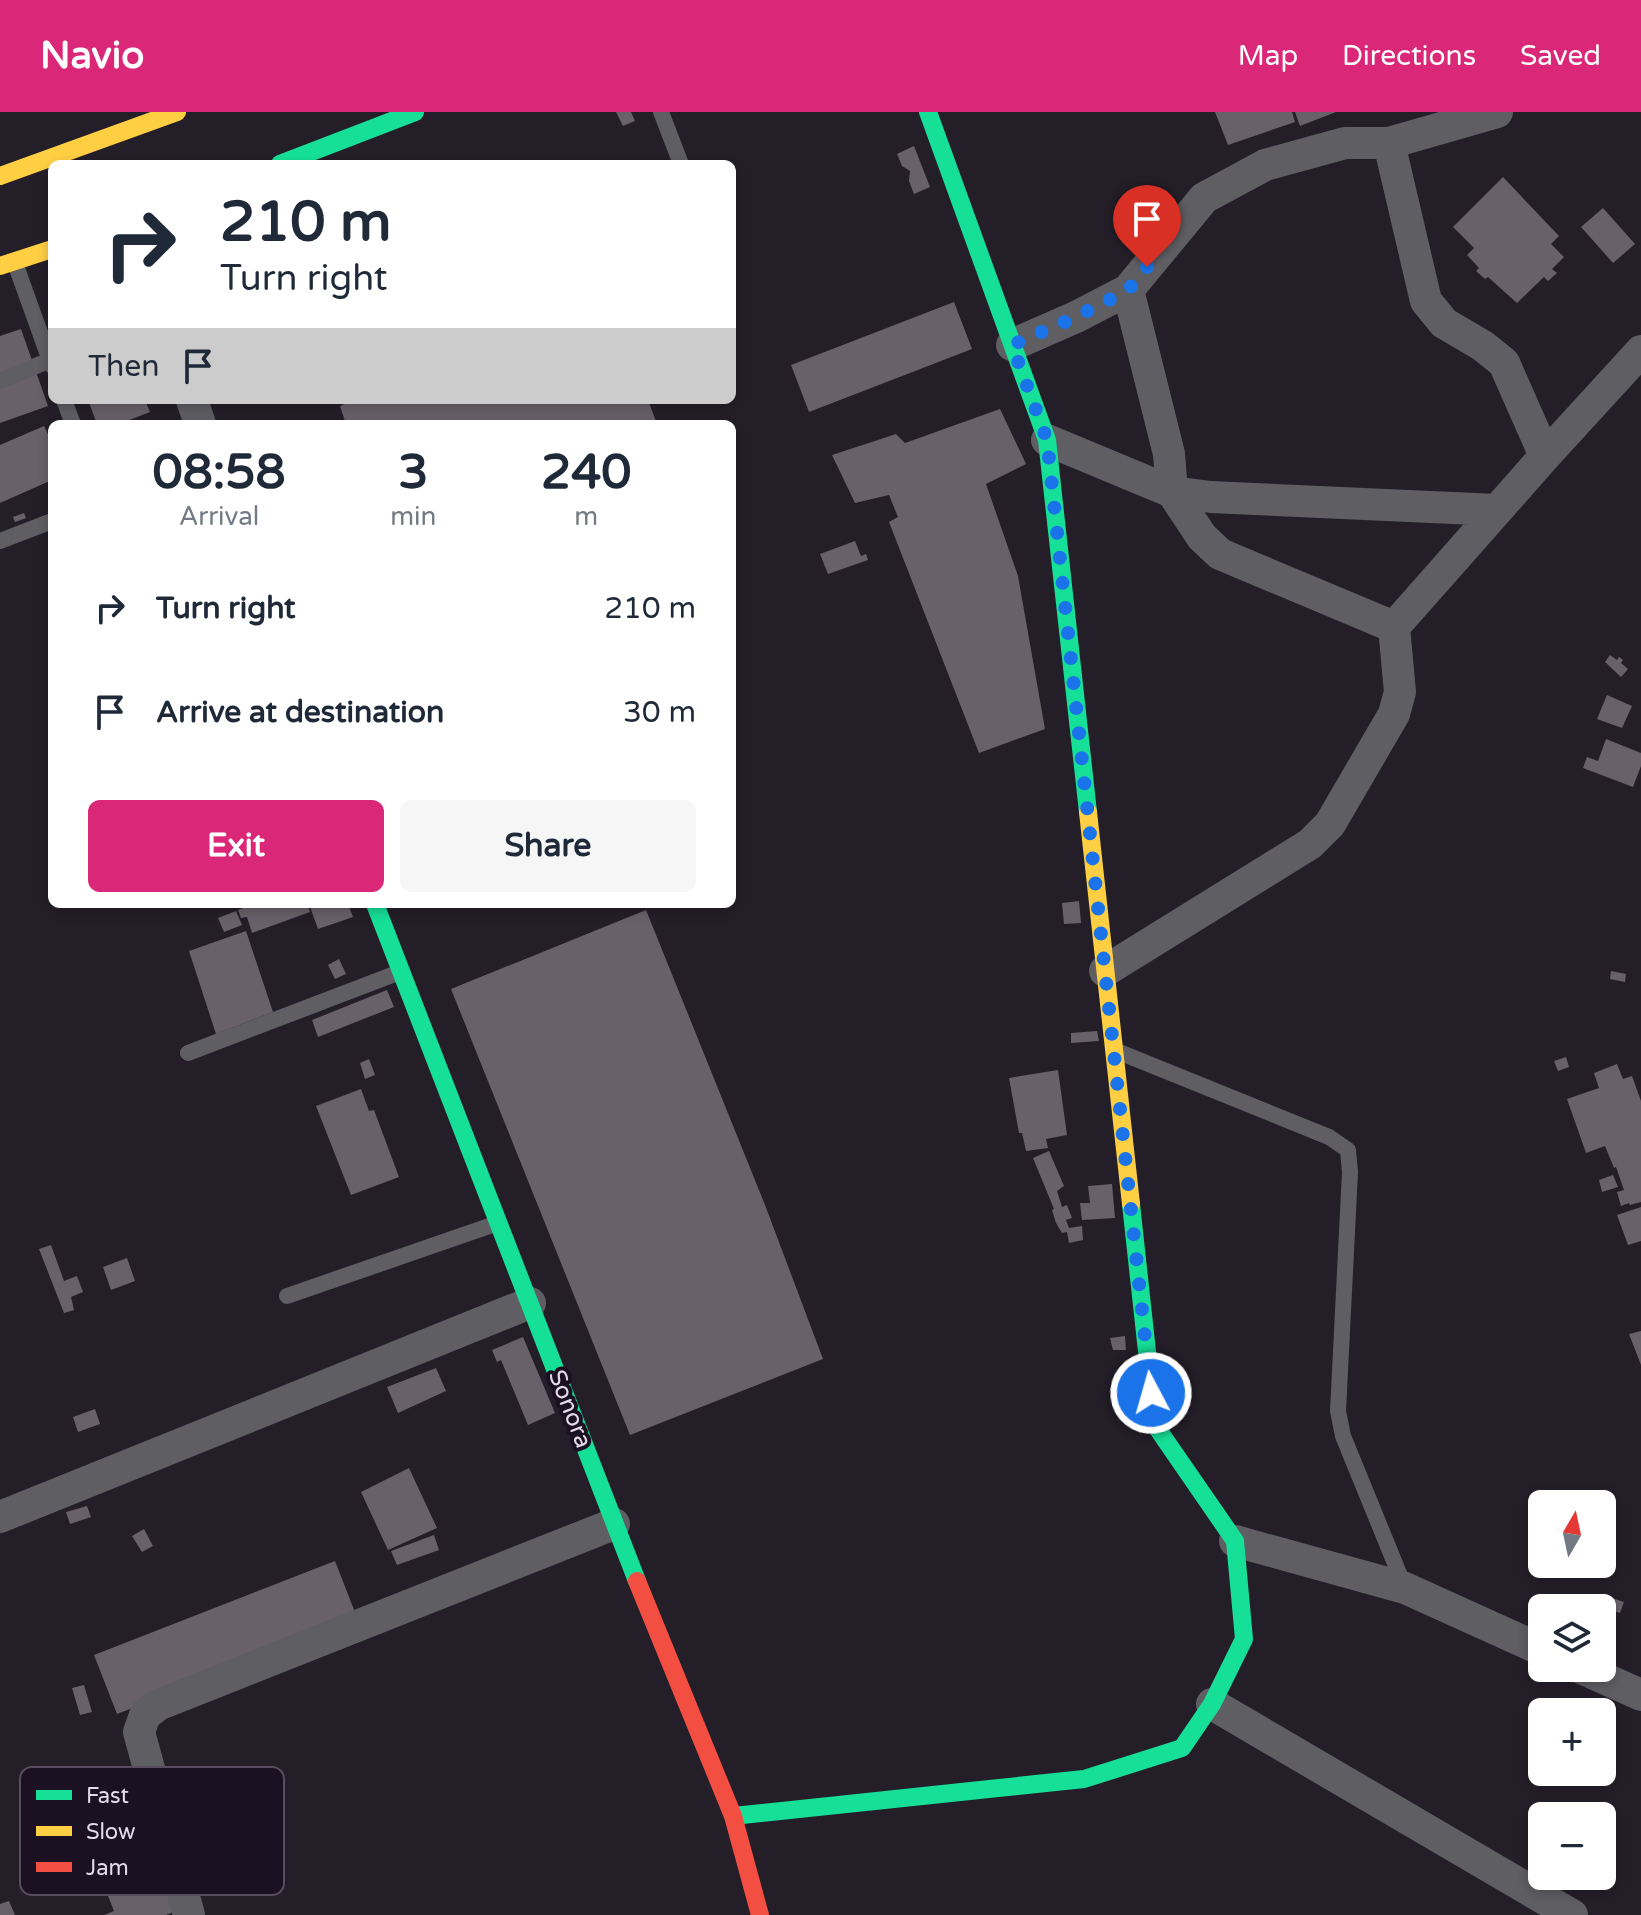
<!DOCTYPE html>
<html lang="en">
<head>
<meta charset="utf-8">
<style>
  body { margin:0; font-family:"Varela Round",sans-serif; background:#f6f6f7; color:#1f2937; height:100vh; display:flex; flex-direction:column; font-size:30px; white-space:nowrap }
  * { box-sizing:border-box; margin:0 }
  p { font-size:26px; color:#747a83 }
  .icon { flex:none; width:44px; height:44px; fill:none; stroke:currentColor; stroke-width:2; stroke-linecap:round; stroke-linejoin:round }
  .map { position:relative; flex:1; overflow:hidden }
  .drawer { position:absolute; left:48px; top:308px; width:688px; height:488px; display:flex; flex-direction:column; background:#fff; border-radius:12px; box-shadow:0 4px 12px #0003 }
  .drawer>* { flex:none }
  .guide { position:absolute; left:48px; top:48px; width:688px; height:244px; border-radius:12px; box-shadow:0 4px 12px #0003; background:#fff; color:#1f2937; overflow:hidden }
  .needle { width:52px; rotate:9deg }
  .fabs { position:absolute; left:1528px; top:1378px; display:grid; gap:16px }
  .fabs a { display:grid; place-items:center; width:88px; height:88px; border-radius:12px; background:#fff; box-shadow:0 4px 12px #0003; font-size:40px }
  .pin { position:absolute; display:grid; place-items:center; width:68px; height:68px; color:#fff; margin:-82px -34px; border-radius:50% 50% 50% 0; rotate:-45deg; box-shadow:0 0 8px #0007 }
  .pin .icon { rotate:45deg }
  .me { position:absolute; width:88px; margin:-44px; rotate:354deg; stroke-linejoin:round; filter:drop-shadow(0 0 6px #0008) }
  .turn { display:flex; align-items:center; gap:28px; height:168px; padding:0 40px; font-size:36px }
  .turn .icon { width:104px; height:104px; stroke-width:2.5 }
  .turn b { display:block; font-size:56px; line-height:68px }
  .then { display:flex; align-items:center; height:76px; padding:0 40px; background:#0003; gap:16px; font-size:30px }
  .eta { display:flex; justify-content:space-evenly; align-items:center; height:136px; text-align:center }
  .eta b { font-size:48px; font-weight:700; line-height:56px }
  .action { display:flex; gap:16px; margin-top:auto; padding:16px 40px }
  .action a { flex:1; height:92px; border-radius:12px; background:#db2777; color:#fff; font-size:32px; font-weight:700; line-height:92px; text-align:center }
  .action a+a { background:#f6f6f7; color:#1f2937 }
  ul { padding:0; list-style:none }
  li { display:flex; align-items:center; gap:24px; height:104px; padding:0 40px }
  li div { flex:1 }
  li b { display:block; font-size:30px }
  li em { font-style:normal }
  header { display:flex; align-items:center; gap:48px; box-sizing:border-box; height:112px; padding:0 40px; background:#db2777; color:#fff }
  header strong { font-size:38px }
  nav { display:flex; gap:44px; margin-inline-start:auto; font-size:28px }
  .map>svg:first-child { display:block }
  .building { fill:#696169 }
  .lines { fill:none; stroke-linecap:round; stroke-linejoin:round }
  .lane { stroke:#5e5e63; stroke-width:16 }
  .street { stroke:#5e5e63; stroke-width:32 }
  .fast { stroke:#16e098; stroke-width:18 }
  .slow { stroke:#ffcf43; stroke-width:18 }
  .jam { stroke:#f24e42; stroke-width:18 }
  .route { stroke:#1a73e8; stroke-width:14; stroke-dasharray:0 25.2 }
  .labels { text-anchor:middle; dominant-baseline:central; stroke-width:8; stroke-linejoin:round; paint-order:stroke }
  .street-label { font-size:24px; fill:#e4dcea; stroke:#1c1023 }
  .key { fill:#1c1023; stroke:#584d5f; stroke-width:2 }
  .key-label { font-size:22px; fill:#e4dcea }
</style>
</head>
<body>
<header>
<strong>Navio</strong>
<nav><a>Map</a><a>Directions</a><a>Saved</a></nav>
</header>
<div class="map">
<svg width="1641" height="1803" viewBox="0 0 1641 1803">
  <rect width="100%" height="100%" fill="#241e29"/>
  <path class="building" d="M 616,0 L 631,0 L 635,9 L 623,14 Z
    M 1215,0 L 1292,0 L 1295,10 L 1228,33 Z
    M 1295,0 L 1336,0 L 1300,14 Z
    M 914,34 L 930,75 L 914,82 L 909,69 L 910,59 L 902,54 L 897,42 Z
    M 1503,65 L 1559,124 L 1551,132 L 1564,145 L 1552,157 L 1557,161 L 1548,169 L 1544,165 L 1517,191 L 1488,165 L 1485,167 L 1476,159 L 1479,156 L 1467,143 L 1474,136 L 1453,115 Z
    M 1603,96 L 1635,132 L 1613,151 L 1581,115 Z
    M 954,190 L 972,237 L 809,300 L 791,253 Z
    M 21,217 L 48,294 L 0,311 L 0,224 Z
    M 88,288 L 145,288 L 150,300 L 119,312 L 97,312 Z
    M 354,288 L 648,288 L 657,312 L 360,312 L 358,308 L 346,312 L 340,294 Z
    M 1000,297 L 1026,352 L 986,372 L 1018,464 L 1045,617 L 979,641 L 889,410 L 898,405 L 889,383 L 855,391 L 832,343 L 896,322 L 905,331 Z
    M 44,314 L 52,331 L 52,368 L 0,391 L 0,333 Z
    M 24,401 L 26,406 L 15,410 L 13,405 Z
    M 855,429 L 861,444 L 866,442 L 868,448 L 828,462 L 820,442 Z
    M 1610,543 L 1617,548 L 1619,545 L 1623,548 L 1621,551 L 1628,557 L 1621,565 L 1605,550 Z
    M 1607,583 L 1632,594 L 1622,616 L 1597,607 Z
    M 1606,627 L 1641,641 L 1641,654 L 1633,675 L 1583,656 L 1587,645 L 1598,649 Z
    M 1079,789 L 1081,811 L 1064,812 L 1062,791 Z
    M 254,792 L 307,792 L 310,800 L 252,821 L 247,805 L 241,806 L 238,798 Z
    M 309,792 L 348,792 L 353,805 L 318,817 Z
    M 646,798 L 765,1093 L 823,1247 L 630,1323 L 451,877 Z
    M 236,799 L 242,813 L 224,820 L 218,806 Z
    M 246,819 L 273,900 L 216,922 L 189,839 Z
    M 339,847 L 346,862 L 335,867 L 328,853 Z
    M 1611,859 L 1626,862 L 1625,870 L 1610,867 Z
    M 387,878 L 394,895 L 318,925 L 312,908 Z
    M 1097,919 L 1099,929 L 1071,931 L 1071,921 Z
    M 1566,945 L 1569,955 L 1558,959 L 1554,949 Z
    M 369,947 L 375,963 L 365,967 L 360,951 Z
    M 1617,952 L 1623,967 L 1632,964 L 1641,989 L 1641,1090 L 1630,1093 L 1629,1091 L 1621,1094 L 1617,1080 L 1624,1078 L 1616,1055 L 1614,1056 L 1605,1034 L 1586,1041 L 1567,987 L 1599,976 L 1594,961 Z
    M 1058,958 L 1067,1023 L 1046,1027 L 1048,1036 L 1026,1039 L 1022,1021 L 1019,1021 L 1009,966 Z
    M 361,977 L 369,999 L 374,998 L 399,1065 L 351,1083 L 316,994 Z
    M 1049,1039 L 1064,1074 L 1057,1079 L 1062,1095 L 1067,1093 L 1072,1106 L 1066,1108 L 1069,1116 L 1082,1114 L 1083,1128 L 1069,1131 L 1067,1120 L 1062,1121 L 1056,1111 L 1052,1098 L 1054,1097 L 1033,1046 Z
    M 1613,1063 L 1618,1075 L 1602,1080 L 1599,1068 Z
    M 1112,1072 L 1115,1106 L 1082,1108 L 1080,1091 L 1090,1091 L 1088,1074 Z
    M 1641,1095 L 1641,1129 L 1628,1133 L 1617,1103 Z
    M 51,1133 L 64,1169 L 77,1164 L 83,1180 L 71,1185 L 74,1198 L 64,1201 L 39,1137 Z
    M 127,1146 L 135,1169 L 111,1178 L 103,1155 Z
    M 1641,1219 L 1641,1253 L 1629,1222 Z
    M 1125,1224 L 1126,1238 L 1113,1238 L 1110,1226 Z
    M 523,1225 L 555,1301 L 528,1313 L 501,1248 L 497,1250 L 492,1238 Z
    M 436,1256 L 446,1279 L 398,1301 L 387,1275 Z
    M 95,1297 L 100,1312 L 78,1320 L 73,1305 Z
    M 409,1356 L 437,1416 L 388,1438 L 361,1380 Z
    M 87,1394 L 91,1405 L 70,1412 L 66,1400 Z
    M 144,1417 L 153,1434 L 142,1440 L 132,1424 Z
    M 434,1423 L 439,1438 L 397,1453 L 391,1439 Z
    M 335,1449 L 358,1508 L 117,1602 L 94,1543 Z
    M 1612,1486 L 1624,1490 L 1620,1501 L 1609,1498 Z
    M 84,1573 L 92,1600 L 80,1603 L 72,1576 Z
    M 162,1749 L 181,1797 L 166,1803 L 104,1803 L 114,1799 L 103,1771 Z
    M 9,1789 L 15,1803 L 0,1803 L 0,1792 Z"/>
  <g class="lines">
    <path class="lane" d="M 661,0 L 681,52
      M 15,151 L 52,254
      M 0,269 L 50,248
      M 64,288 L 73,312
      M 0,429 L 52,409
      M 1119,940 L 1329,1025 L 1348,1038 L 1350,1060 L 1338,1299 L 1343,1324 L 1405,1476
      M 188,941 L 400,860
      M 287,1184 L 498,1111"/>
    <path class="street" d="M 1128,178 L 1169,342 L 1172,380 L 1211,385 L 1497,398
      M 1012,233 L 1076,205 L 1128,178 L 1204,86 L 1265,53 L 1345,31 L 1389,31 L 1497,0
      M 192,288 L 200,312
      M 1047,328 L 1172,380 L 1202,425 L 1220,442 L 1394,515
      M 1545,344 L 1641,239
      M 1105,859 L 1310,732 L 1330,712 L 1394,602 L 1400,580 L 1394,515 L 1545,344 L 1504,251 L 1483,234 L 1444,211 L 1426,189 L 1389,31
      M 0,1405 L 530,1191
      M 1235,1429 L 1405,1476 L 1542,1538
      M 1581,1556 L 1641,1583
      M 1212,1592 L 1572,1803
      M 189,1803 L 139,1620 L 145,1603 L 158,1593 L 614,1412"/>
    <path class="fast" d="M 928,0 L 1047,328 L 1088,700
      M 280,52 L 415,0
      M 375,792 L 637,1469
      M 733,1704 L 1084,1667 L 1182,1636 L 1212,1592 L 1244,1527 L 1235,1429 L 1155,1313 L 1131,1092"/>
    <path class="slow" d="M 0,64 L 177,0
      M 0,154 L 52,137
      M 1088,700 L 1131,1092"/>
    <path class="jam" d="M 637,1469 L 733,1704 L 760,1803"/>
  </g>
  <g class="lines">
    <path class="route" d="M 1147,155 L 1128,178 L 1076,205 L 1012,233 L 1047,328 L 1151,1281"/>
  </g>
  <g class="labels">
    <g class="street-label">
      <text transform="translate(570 1297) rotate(69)">Sonora</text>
    </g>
  </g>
  <rect x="20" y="1655" width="264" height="128" rx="12" class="key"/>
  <rect x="36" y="1678" width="36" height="10" fill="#16e098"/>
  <rect x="36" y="1714" width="36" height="10" fill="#ffcf43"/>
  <rect x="36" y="1750" width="36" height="10" fill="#f24e42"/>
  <g class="key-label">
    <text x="86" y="1691">Fast</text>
    <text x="86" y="1727">Slow</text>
    <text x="86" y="1763">Jam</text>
  </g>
</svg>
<div class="fabs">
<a><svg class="needle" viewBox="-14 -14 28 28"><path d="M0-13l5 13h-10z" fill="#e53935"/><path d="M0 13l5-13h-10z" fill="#747a83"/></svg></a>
<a><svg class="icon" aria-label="layers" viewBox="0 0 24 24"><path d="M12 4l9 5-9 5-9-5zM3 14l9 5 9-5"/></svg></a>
<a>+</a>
<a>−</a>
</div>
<div class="pin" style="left:1147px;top:155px;background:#d93025"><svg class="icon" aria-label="arrive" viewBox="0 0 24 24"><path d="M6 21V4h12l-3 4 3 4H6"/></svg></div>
<svg class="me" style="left:1151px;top:1281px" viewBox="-20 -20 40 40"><circle r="17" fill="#1a73e8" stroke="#fff" stroke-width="3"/><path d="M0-11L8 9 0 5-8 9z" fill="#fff"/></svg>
<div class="guide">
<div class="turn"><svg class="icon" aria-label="right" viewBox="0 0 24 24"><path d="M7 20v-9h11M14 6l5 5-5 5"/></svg><div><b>210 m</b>Turn right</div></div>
<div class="then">Then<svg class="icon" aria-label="arrive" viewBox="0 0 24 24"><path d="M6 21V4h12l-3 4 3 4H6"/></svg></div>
</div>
<section class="drawer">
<div class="eta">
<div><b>08:58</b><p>Arrival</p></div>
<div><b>3</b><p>min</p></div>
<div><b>240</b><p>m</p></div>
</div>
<ul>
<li><svg class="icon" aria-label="right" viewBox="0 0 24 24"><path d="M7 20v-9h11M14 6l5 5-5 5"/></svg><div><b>Turn right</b></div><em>210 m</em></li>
<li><svg class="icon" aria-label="arrive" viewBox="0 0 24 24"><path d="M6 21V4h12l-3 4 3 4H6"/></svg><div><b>Arrive at destination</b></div><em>30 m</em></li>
</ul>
<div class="action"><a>Exit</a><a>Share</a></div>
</section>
</div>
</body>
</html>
